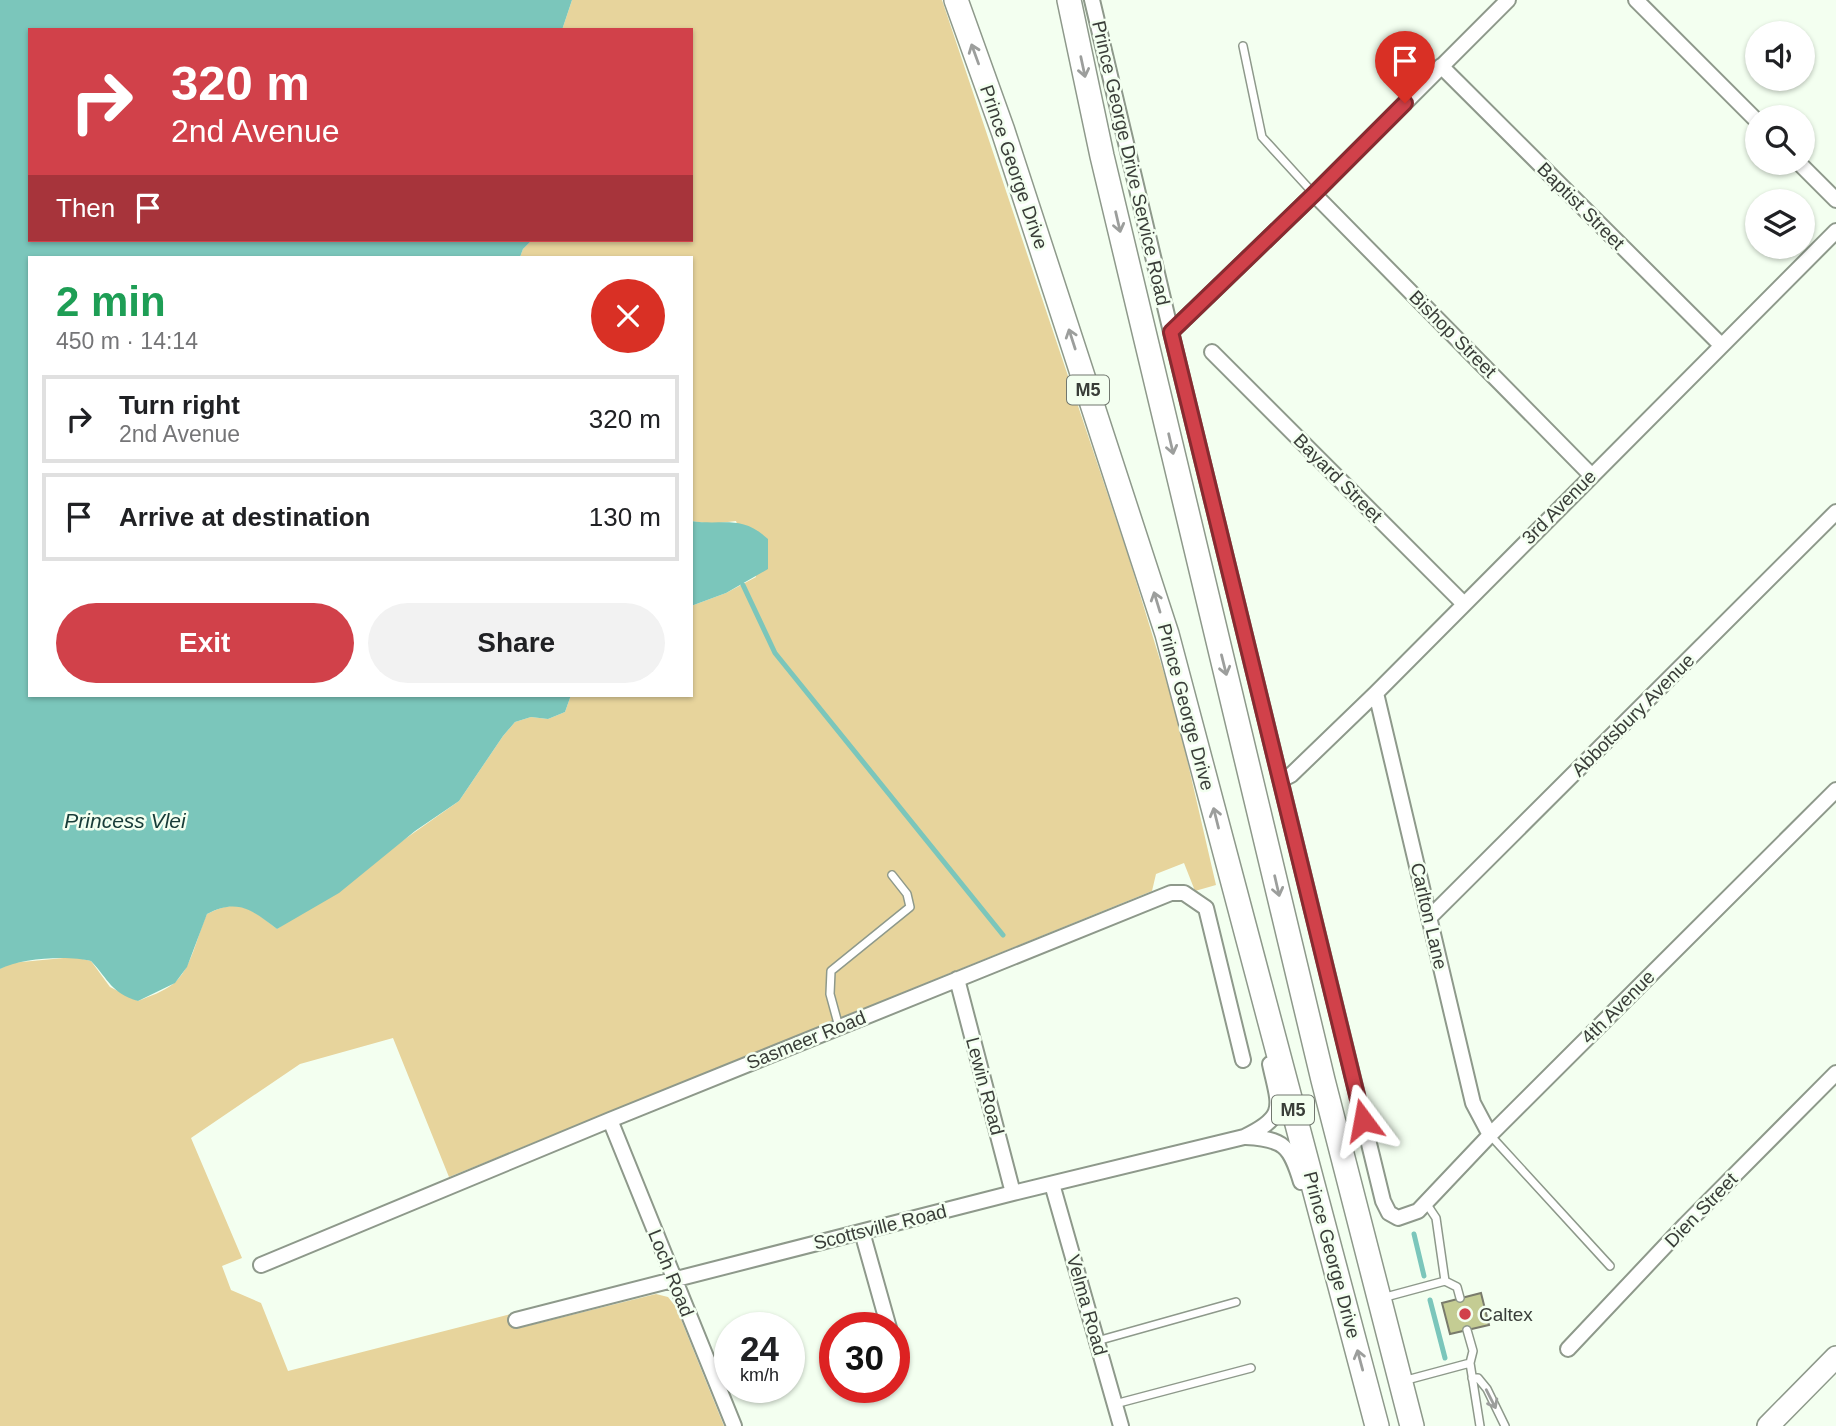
<!DOCTYPE html>
<html lang="en">
<head>
<meta charset="utf-8">
<style>
  body { margin:0; font-family:Arial,sans-serif; background:#f2f2f2; color:#202124; height:100vh; display:flex; flex-direction:column; font-size:26px; white-space:nowrap }
  * { box-sizing:border-box; margin:0 }
  p { font-size:23px; color:#757577 }
  .icon { flex:none; width:38px; height:38px; fill:none; stroke:currentColor; stroke-width:2; stroke-linecap:round; stroke-linejoin:round }
  .map { position:relative; flex:1; overflow:hidden }
  .sheet { position:absolute; left:28px; top:256px; width:665px; height:441px; display:flex; flex-direction:column; background:#fff; border-radius:0px; box-shadow:0 2px 5px #0004 }
  .sheet>* { flex:none }
  .guide { position:absolute; left:28px; top:28px; width:665px; height:214px; border-radius:0px; box-shadow:0 2px 5px #0004; background:#d1414a; color:#fff; overflow:hidden }
  .tools { position:absolute; left:1745px; top:21px; display:grid; gap:14px }
  .tools a { display:grid; place-items:center; width:70px; height:70px; border-radius:50%; background:#fff; box-shadow:0 2px 5px #0004; font-size:35px }
  .speed { position:absolute; left:714px; top:1312px; display:flex; gap:14px; font-size:35px; font-weight:700; text-align:center }
  .speed>* { display:grid; place-content:center; width:91px; height:91px; border-radius:50%; background:#fff; box-shadow:0 2px 5px #0004; line-height:1 }
  .speed small { font-size:18px; font-weight:400 }
  .speed .limit { border:10px solid #d22; background:#fff; color:#111 }
  .pin { position:absolute; display:grid; place-items:center; width:60px; height:60px; color:#fff; margin:-72px -30px; border-radius:50% 50% 50% 0; rotate:-45deg; box-shadow:0 0 7px #0007 }
  .pin .icon { rotate:45deg }
  .me { position:absolute; width:77px; margin:-38px; rotate:347deg; stroke-linejoin:round; filter:drop-shadow(0 0 5px #0008) }
  .turn { display:flex; align-items:center; gap:24px; height:147px; padding:0 28px; font-size:32px }
  .turn .icon { width:91px; height:91px; stroke-width:2.5 }
  .turn b { display:block; font-size:49px; line-height:60px }
  .then { display:flex; align-items:center; height:66px; padding:0 28px; background:#0003; gap:14px; font-size:26px }
  .round { display:grid; place-items:center; flex:none; width:74px; height:74px; border-radius:37px; background:#f2f2f2 }
  .headline { display:flex; align-items:center; justify-content:space-between; height:119px; padding:0 28px }
  h1 { font-size:42px; font-weight:700; line-height:52px; color:#1e9e55 }
  .cta { display:flex; gap:14px; margin-top:auto; padding:14px 28px }
  .cta a { flex:1; height:80px; border-radius:42px; background:#d1414a; color:#fff; font-size:28px; font-weight:700; line-height:80px; text-align:center }
  .cta a+a { background:#f2f2f2; color:#202124 }
  ul { padding:0; list-style:none }
  li { display:flex; align-items:center; gap:21px; height:88px; margin:0 14px 10px; padding:0 14px; border:4px solid #e0e0e0; border-radius:0px }
  li div { flex:1 }
  li b { display:block; font-size:26px }
  li em { font-style:normal }
  .map>svg:first-child { display:block }
  .green { fill:#e7d49c }
  .water { fill:#7bc6bb }
  .lines { fill:none; stroke-linecap:round; stroke-linejoin:round }
  .stream { stroke:#7bc6bb; stroke-width:5 }
  .building { fill:#c4cc93; stroke:#797b6c; stroke-width:2 }
  .lane-casing { stroke:#8e998b; stroke-width:10 }
  .street-casing { stroke:#8e998b; stroke-width:18 }
  .secondary-casing { stroke:#8e998b; stroke-width:24 }
  .primary-casing { stroke:#8e998b; stroke-width:26 }
  .lane { stroke:#fff; stroke-width:7 }
  .street { stroke:#fff; stroke-width:14 }
  .secondary { stroke:#fff; stroke-width:21 }
  .primary { stroke:#fff; stroke-width:23 }
  .oneway { stroke:#9c9e9c }
  .route-casing { stroke:#882a30; stroke-width:18 }
  .route { stroke:#d1414a; stroke-width:12 }
  .poi-dot { fill:#d1414a; stroke:#f3fff0; stroke-width:2.5 }
  .labels { text-anchor:middle; dominant-baseline:central; stroke-width:5; stroke-linejoin:round; paint-order:stroke }
  .shield { fill:#f3fff0; stroke:#71776f; stroke-width:2 }
  .shield-label { font-size:18px; font-weight:bold; fill:#393d38 }
  .street-label { font-size:19px; fill:#393d38; stroke:#f3fff0 }
  .poi-label { font-size:19px; fill:#393d38; stroke:#f3fff0; text-anchor:start }
  .water-label { font-size:21px; font-style:italic; fill:#183c38; stroke:#f3fff0 }
</style>
</head>
<body>
<div class="map">
<svg width="1836" height="1426" viewBox="0 0 1836 1426">
  <rect width="100%" height="100%" fill="#f3fff0"/>
  <path class="green" d="M 572,0 L 942,0 L 1128,555 L 1177,716 L 1216,885 L 1195,891 L 1184,863 L 1156,874 L 1152,891 L 449,1177 L 393,1038 L 300,1064 L 191,1138 L 242,1258 L 222,1266 L 231,1290 L 261,1303 L 288,1371 L 511,1314 L 515,1329 L 656,1294 L 668,1297 L 676,1307 L 724,1426 L 0,1426 L 0,969 L 11,963 L 74,957 L 91,961 L 110,987 L 138,1001 C 150,996 163,992 173,984 C 192,969 197,935 207,914 C 239,897 252,909 277,929 L 459,801 L 503,736 L 515,722 L 531,717 L 548,719 L 565,712 L 571,695 L 691,695 L 691,606 L 726,593 L 756,577 L 736,521 L 711,524 L 691,521 L 691,257 L 520,257 L 523,249 L 532,240 L 691,240 L 691,30 L 562,30 Z"/>
  <path class="water" d="M 0,0 L 572,0 L 562,30 L 30,30 L 30,240 L 532,240 L 523,249 L 520,257 L 30,257 L 30,695 L 571,695 L 565,712 L 548,719 L 531,717 L 515,722 L 503,736 L 459,801 L 415,831 L 339,893 L 277,929 C 252,910 238,898 207,914 L 187,967 L 175,983 L 138,1001 C 111,993 109,980 91,961 C 68,955 21,958 0,969 Z
    M 691,521 C 724,526 741,514 768,539 L 768,569 L 726,593 L 691,606 Z"/>
  <g class="lines">
    <path class="stream" d="M 743,585 L 775,653 L 1003,935
      M 1414,1234 L 1424,1276
      M 1430,1300 L 1445,1358"/>
  </g>
  <path class="building" d="M 1481,1293 L 1489,1325 L 1450,1334 L 1442,1303 Z"/>
  <g class="lines">
    <g class="lane-casing">
      <path id="lane" d="M 1243,46 L 1262,137 L 1314,194
        M 839,1027 L 830,994 L 831,971 L 910,907 L 907,894 L 892,875
        M 1490,1135 L 1610,1266
        M 1426,1203 L 1436,1218 L 1445,1281
        M 1382,1298 L 1445,1281 L 1457,1287 L 1460,1298
        M 1097,1341 L 1236,1302
        M 1470,1363 L 1480,1426
        M 1472,1378 L 1478,1378 L 1487,1389 L 1505,1426
        M 1403,1381 L 1470,1363 L 1473,1351 L 1467,1330
        M 1115,1404 L 1251,1368"/>
    </g>
    <g class="street-casing">
      <path id="street" d="M 1092,0 L 1171,332 L 1383,1201 L 1389,1213 L 1398,1218 L 1418,1211 L 1490,1135 L 1836,790
        M 1636,0 L 1757,121
        M 1441,66 L 1721,345
        M 1799,163 L 1836,200
        M 1314,194 L 1591,475
        M 1171,332 L 1314,194 L 1508,0
        M 1212,352 L 1463,603
        M 1376,693 L 1473,1103 L 1490,1135
        M 1281,780 L 1291,775 L 1376,693 L 1836,231
        M 1429,918 L 1836,512
        M 957,979 L 1013,1193
        M 610,1120 L 734,1426
        M 1246,1137 C 1284,1139 1290,1146 1301,1182
        M 1052,1184 L 1121,1426
        M 862,1232 L 889,1328
        M 261,1265 L 610,1120 L 1171,893 L 1184,893 L 1206,908 L 1243,1060
        M 516,1320 L 1013,1193 L 1244,1137 C 1288,1116 1279,1106 1270,1064
        M 894,1345 L 897,1355
        M 1568,1349 L 1685,1225 L 1836,1073"/>
    </g>
    <g class="secondary-casing">
      <path id="secondary" d="M 1768,1426 L 1836,1357"/>
    </g>
    <g class="primary-casing">
      <path id="primary" d="M 956,0 L 1003,131 L 1167,634 L 1377,1426
        M 1069,0 L 1102,156 L 1323,1080 L 1412,1426"/>
    </g>
    <use href="#lane" class="lane"/>
    <use href="#street" class="street"/>
    <use href="#secondary" class="secondary"/>
    <use href="#primary" class="primary"/>
  </g>
  <defs><path id="oneway-shaft" d="M-6 0H5M1.5-3L5.5 0L1.5 3" fill="none" stroke-width="1.6" stroke-linecap="round" stroke-linejoin="round" transform="scale(1.75)"/></defs>
  <g class="oneway">
    <use href="#oneway-shaft" transform="translate(975 54) rotate(-110)"/>
    <use href="#oneway-shaft" transform="translate(1083 67) rotate(78)"/>
    <use href="#oneway-shaft" transform="translate(1118 222) rotate(77)"/>
    <use href="#oneway-shaft" transform="translate(1072 339) rotate(-108)"/>
    <use href="#oneway-shaft" transform="translate(1171 444) rotate(77)"/>
    <use href="#oneway-shaft" transform="translate(1157 602) rotate(-107)"/>
    <use href="#oneway-shaft" transform="translate(1224 665) rotate(76)"/>
    <use href="#oneway-shaft" transform="translate(1216 818) rotate(-104)"/>
    <use href="#oneway-shaft" transform="translate(1277 886) rotate(77)"/>
    <use href="#oneway-shaft" transform="translate(1360 1360) rotate(-105)"/>
    <use href="#oneway-shaft" transform="translate(1491 1399) rotate(63)"/>
  </g>
  <g class="lines">
    <g class="route-casing">
      <path id="route" d="M 1363,1120 L 1171,332 L 1314,194 L 1405,103"/>
    </g>
    <use href="#route" class="route"/>
  </g>
  <circle class="poi-dot" cx="1465" cy="1314" r="7"/>
  <g class="labels">
    <g class="shield">
      <rect x="1067" y="375.5" width="42" height="29" rx="5"/>
      <rect x="1272" y="1095.5" width="42" height="29" rx="5"/>
    </g>
    <g class="shield-label">
      <text x="1088" y="390">M5</text>
      <text x="1293" y="1110">M5</text>
    </g>
    <g class="street-label">
      <text transform="translate(1131 163) rotate(77)">Prince George Drive Service Road</text>
      <text transform="translate(1014 167) rotate(71)">Prince George Drive</text>
      <text transform="translate(1581 206) rotate(45)">Baptist Street</text>
      <text transform="translate(1453 334) rotate(45)">Bishop Street</text>
      <text transform="translate(1338 478) rotate(45)">Bayard Street</text>
      <text transform="translate(1559 507) rotate(-45)">3rd Avenue</text>
      <text transform="translate(1186 707) rotate(75)">Prince George Drive</text>
      <text transform="translate(1633 715) rotate(-45)">Abbotsbury Avenue</text>
      <text transform="translate(1429 916) rotate(77)">Carlton Lane</text>
      <text transform="translate(1618 1007) rotate(-45)">4th Avenue</text>
      <text transform="translate(806 1040) rotate(-22)">Sasmeer Road</text>
      <text transform="translate(985 1086) rotate(75)">Lewin Road</text>
      <text transform="translate(1701 1210) rotate(-46)">Dien Street</text>
      <text transform="translate(880 1227) rotate(-14)">Scottsville Road</text>
      <text transform="translate(1332 1255) rotate(75)">Prince George Drive</text>
      <text transform="translate(671 1273) rotate(68)">Loch Road</text>
      <text transform="translate(1087 1305) rotate(74)">Velma Road</text>
    </g>
    <g class="poi-label">
      <text x="1479" y="1314">Caltex</text>
    </g>
    <g class="water-label">
      <text x="125" y="820">Princess Vlei</text>
    </g>
  </g>
</svg>
<div class="tools">
<a><svg class="icon" aria-label="sound" viewBox="0 0 24 24"><path d="M4 9h4l5-4v14l-5-4H4zM17 9q2 3 0 6"/></svg></a>
<a><svg class="icon" aria-label="search" viewBox="0 0 24 24"><circle cx="10" cy="10" r="6"/><path d="M15 15l6 6"/></svg></a>
<a><svg class="icon" aria-label="layers" viewBox="0 0 24 24"><path d="M12 4l9 5-9 5-9-5zM3 14l9 5 9-5"/></svg></a>
</div>
<div class="speed"><div>24<small>km/h</small></div><div class="limit">30</div></div>
<div class="pin" style="left:1405px;top:103px;background:#d93025"><svg class="icon" aria-label="arrive" viewBox="0 0 24 24"><path d="M6 21V4h12l-3 4 3 4H6"/></svg></div>
<svg class="me" style="left:1363px;top:1120px" viewBox="-20 -20 40 40"><path d="M0-17L14 15 0 8-14 15z" fill="#d1414a" stroke="#fff" stroke-width="4"/></svg>
<div class="guide">
<div class="turn"><svg class="icon" aria-label="right" viewBox="0 0 24 24"><path d="M7 20v-9h11M14 6l5 5-5 5"/></svg><div><b>320 m</b>2nd Avenue</div></div>
<div class="then">Then<svg class="icon" aria-label="arrive" viewBox="0 0 24 24"><path d="M6 21V4h12l-3 4 3 4H6"/></svg></div>
</div>
<section class="sheet">
<div class="headline"><div><h1>2 min</h1><p>450 m · 14:14</p></div><a class="round" style="background:#d93025;color:#fff"><svg class="icon" aria-label="close" viewBox="0 0 24 24"><path d="M6 6l12 12M18 6L6 18"/></svg></a></div>
<ul>
<li><svg class="icon" aria-label="right" viewBox="0 0 24 24"><path d="M7 20v-9h11M14 6l5 5-5 5"/></svg><div><b>Turn right</b><p>2nd Avenue</p></div><em>320 m</em></li>
<li><svg class="icon" aria-label="arrive" viewBox="0 0 24 24"><path d="M6 21V4h12l-3 4 3 4H6"/></svg><div><b>Arrive at destination</b></div><em>130 m</em></li>
</ul>
<div class="cta"><a>Exit</a><a>Share</a></div>
</section>
</div>
</body>
</html>
